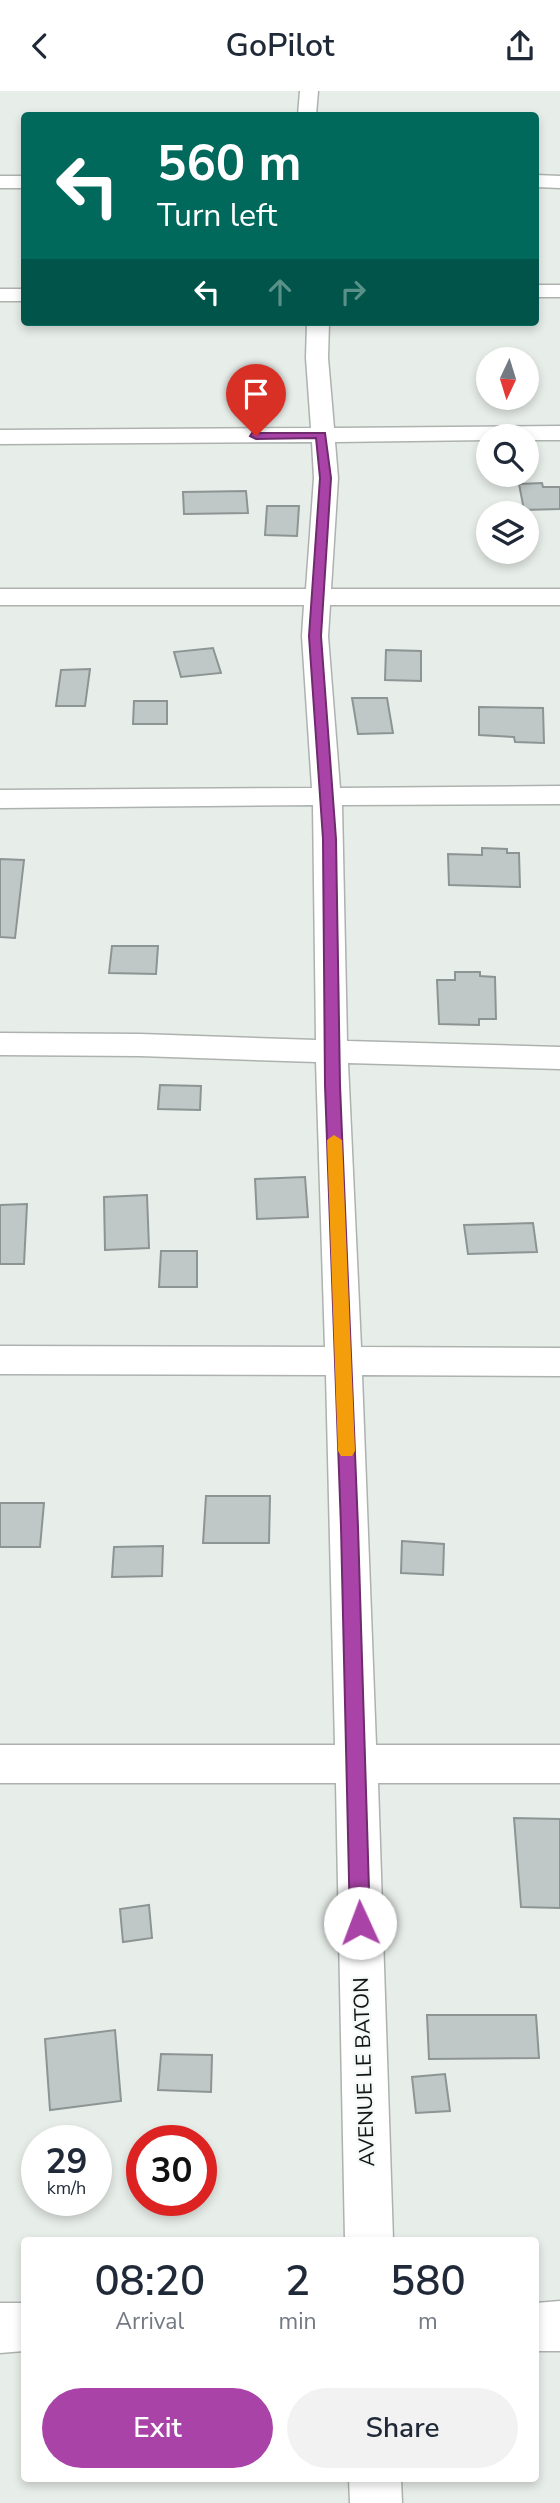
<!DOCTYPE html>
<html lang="en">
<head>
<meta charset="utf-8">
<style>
  body { margin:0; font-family:"Nunito Sans",sans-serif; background:#f2f2f3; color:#1f2937; height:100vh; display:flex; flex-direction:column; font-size:26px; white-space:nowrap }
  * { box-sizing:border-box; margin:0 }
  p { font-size:23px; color:#747a83 }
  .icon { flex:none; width:38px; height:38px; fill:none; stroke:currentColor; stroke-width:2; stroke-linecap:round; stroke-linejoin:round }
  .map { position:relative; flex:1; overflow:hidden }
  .sheet { position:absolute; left:21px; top:2146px; width:518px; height:245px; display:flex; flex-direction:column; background:#fff; border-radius:7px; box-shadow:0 4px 10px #0003 }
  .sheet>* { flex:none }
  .guide { position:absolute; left:21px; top:21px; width:518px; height:214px; border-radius:7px; box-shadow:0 4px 10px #0003; background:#00695c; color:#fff; overflow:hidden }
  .needle { width:46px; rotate:184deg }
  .tools { position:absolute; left:476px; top:256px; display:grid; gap:14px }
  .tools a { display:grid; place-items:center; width:63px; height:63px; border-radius:50%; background:#fff; box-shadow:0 4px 10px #0003; font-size:35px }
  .speed { position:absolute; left:21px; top:2034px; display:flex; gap:14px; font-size:35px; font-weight:700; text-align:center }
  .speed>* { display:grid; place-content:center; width:91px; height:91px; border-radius:50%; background:#fff; box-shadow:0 4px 10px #0003; line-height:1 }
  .speed small { font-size:18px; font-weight:400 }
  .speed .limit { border:10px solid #d22; background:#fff; color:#111 }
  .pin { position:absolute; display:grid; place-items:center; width:60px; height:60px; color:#fff; margin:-72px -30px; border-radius:50% 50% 50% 0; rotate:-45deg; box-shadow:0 0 7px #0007 }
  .pin .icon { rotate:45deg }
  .me { position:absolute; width:77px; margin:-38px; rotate:358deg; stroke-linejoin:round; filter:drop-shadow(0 0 5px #0008) }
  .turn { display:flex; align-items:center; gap:24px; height:147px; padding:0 21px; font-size:32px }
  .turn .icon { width:91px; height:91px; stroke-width:2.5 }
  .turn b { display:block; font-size:49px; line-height:60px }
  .lanes { display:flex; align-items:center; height:66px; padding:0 21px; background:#0003; justify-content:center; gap:35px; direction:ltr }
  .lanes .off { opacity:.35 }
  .eta { display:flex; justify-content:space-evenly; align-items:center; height:119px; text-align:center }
  .eta b { font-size:42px; font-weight:600; line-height:49px }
  .primary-button { display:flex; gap:14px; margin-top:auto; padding:14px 21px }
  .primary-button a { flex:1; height:80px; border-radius:42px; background:#a943a8; color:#fff; font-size:28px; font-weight:600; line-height:80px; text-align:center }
  .primary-button a+a { background:#f2f2f3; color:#1f2937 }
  header { display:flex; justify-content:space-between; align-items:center; height:91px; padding:0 21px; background:#fff; font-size:32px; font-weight:600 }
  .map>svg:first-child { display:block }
  .building { fill:#c0c7c7; stroke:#8d9494; stroke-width:2 }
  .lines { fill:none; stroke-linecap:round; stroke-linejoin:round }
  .minor-casing { stroke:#adb2af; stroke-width:3 }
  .minor { fill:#fff; fill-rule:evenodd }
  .route { fill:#a943a8; stroke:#6e2c6d; stroke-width:2 }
  .slow { fill:#f59e0b }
  .labels { text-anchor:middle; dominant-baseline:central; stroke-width:5; stroke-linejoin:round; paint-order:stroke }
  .street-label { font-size:21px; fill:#131514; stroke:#f4faf7 }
</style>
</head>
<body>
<header><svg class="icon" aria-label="back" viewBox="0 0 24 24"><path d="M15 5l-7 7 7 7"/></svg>GoPilot<svg class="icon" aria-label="share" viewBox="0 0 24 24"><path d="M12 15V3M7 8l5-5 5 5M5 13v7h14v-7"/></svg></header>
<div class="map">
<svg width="560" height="2412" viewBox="0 0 560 2412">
  <rect width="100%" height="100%" fill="#e7ede9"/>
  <path class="building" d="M 542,392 L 543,396 L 560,396 L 560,418 L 524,419 L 519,393 Z
    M 246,400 L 248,422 L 184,423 L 183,401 Z
    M 267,415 L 299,415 L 297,445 L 265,444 Z
    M 213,557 L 221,582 L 181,586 L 174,561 Z
    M 386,559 L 421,560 L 421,590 L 385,589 Z
    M 90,578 L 85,615 L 56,615 L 61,579 Z
    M 352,607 L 387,607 L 393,642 L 358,643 Z
    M 134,610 L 167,610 L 167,633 L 133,633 Z
    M 479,616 L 543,617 L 544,652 L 515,651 L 514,646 L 479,644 Z
    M 482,757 L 507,758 L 507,762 L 519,762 L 520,796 L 449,794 L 448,763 L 482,764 Z
    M 0,768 L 24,769 L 15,847 L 0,846 Z
    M 112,855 L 158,855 L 156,883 L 109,882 Z
    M 455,881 L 480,881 L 480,885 L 495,886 L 496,928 L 479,928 L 479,934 L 439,933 L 437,889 L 455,889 Z
    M 160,994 L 201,995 L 200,1019 L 158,1018 Z
    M 305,1086 L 308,1126 L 257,1128 L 255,1088 Z
    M 147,1104 L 149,1157 L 105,1159 L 104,1106 Z
    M 27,1113 L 24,1173 L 0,1173 L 0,1114 Z
    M 533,1132 L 537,1161 L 468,1163 L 464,1134 Z
    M 161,1160 L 197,1160 L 197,1196 L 159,1196 Z
    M 206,1405 L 270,1405 L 269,1452 L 203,1452 Z
    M 0,1412 L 44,1412 L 40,1456 L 0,1456 Z
    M 402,1450 L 444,1453 L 443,1484 L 401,1482 Z
    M 163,1455 L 162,1485 L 112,1486 L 114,1456 Z
    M 514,1727 L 560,1728 L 560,1817 L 521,1816 Z
    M 149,1814 L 152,1847 L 123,1851 L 120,1818 Z
    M 427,1924 L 536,1924 L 539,1967 L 429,1968 Z
    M 115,1939 L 121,2010 L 50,2019 L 45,1948 Z
    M 161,1963 L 212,1964 L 211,2001 L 158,1999 Z
    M 445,1983 L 450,2020 L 416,2022 L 412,1986 Z"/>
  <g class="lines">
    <g class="minor-casing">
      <path id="minor" d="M 300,0 L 318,0 L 316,24 L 298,24 Z
        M 536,84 L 560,85 L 560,97 L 536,96 Z
        M 0,85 L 24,85 L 24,97 L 0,97 Z
        M 536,194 L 560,194 L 560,206 L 536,206 Z
        M 0,198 L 24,198 L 24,210 L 0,210 Z
        M 307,231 L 329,231 L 328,267 L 334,337 L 560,335 L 560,349 L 527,349 L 527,345 L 488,345 L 488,349 L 335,351 L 338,387 L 331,498 L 560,498 L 560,514 L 330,514 L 328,545 L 340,697 L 560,695 L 560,713 L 342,714 L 347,950 L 560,956 L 560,978 L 348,972 L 361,1256 L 560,1257 L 560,1285 L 362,1284 L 376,1654 L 560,1654 L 560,1692 L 378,1692 L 393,2149 L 345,2149 L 336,1692 L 0,1692 L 0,1654 L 335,1654 L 326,1284 L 0,1283 L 0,1255 L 325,1256 L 316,971 L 140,965 L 0,964 L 0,942 L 140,943 L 316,949 L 313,714 L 0,717 L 0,699 L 312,697 L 302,545 L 304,514 L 0,514 L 0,498 L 306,498 L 314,387 L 312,351 L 0,353 L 0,339 L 311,337 L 306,267 Z
        M 560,2210 L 560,2260 L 536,2260 L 536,2212 Z
        M 0,2212 L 24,2212 L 24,2260 L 0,2262 Z
        M 349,2387 L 401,2387 L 402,2412 L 350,2412 Z"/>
    </g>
    <use href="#minor" class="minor"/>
  </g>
  <path class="route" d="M 252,342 L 325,342 L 331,387 L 321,545 L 336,748 L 340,994 L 358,1436 L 370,1832 L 367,1838 L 360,1841 L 353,1838 L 350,1832 L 341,1436 L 325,994 L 323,748 L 309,545 L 320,387 L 316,347 L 256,348 L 250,345 Z"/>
  <path class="slow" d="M 334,1044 L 342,1049 L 355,1360 L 352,1365 L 341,1365 L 338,1360 L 327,1049 Z"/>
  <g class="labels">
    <g class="street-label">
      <text transform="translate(364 1981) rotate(-92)">AVENUE LE BATON</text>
    </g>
  </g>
</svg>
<div class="tools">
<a><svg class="needle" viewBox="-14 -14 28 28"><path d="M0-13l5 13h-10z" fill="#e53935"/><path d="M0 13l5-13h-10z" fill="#747a83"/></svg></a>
<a><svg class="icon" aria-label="search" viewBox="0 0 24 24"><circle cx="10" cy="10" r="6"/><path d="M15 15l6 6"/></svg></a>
<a><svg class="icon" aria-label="layers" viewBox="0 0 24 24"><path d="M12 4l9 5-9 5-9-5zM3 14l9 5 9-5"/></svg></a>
</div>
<div class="speed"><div>29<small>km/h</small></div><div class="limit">30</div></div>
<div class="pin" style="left:256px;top:345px;background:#d93025"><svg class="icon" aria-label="arrive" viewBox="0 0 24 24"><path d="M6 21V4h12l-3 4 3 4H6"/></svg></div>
<svg class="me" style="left:360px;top:1832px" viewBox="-20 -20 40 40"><circle r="19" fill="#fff"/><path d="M0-13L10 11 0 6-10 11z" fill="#a943a8"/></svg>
<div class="guide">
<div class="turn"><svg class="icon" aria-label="left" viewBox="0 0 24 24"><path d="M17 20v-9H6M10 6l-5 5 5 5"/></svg><div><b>560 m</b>Turn left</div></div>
<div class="lanes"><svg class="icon" aria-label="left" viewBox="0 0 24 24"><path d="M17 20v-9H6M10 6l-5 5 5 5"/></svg><svg class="icon off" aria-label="ahead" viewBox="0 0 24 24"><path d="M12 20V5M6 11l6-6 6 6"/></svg><svg class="icon off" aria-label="right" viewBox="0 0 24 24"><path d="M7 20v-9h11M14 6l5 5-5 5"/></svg></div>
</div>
<section class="sheet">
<div class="eta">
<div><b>08:20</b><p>Arrival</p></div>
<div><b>2</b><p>min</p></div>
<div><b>580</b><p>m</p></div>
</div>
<div class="primary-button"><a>Exit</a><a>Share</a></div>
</section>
</div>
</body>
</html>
